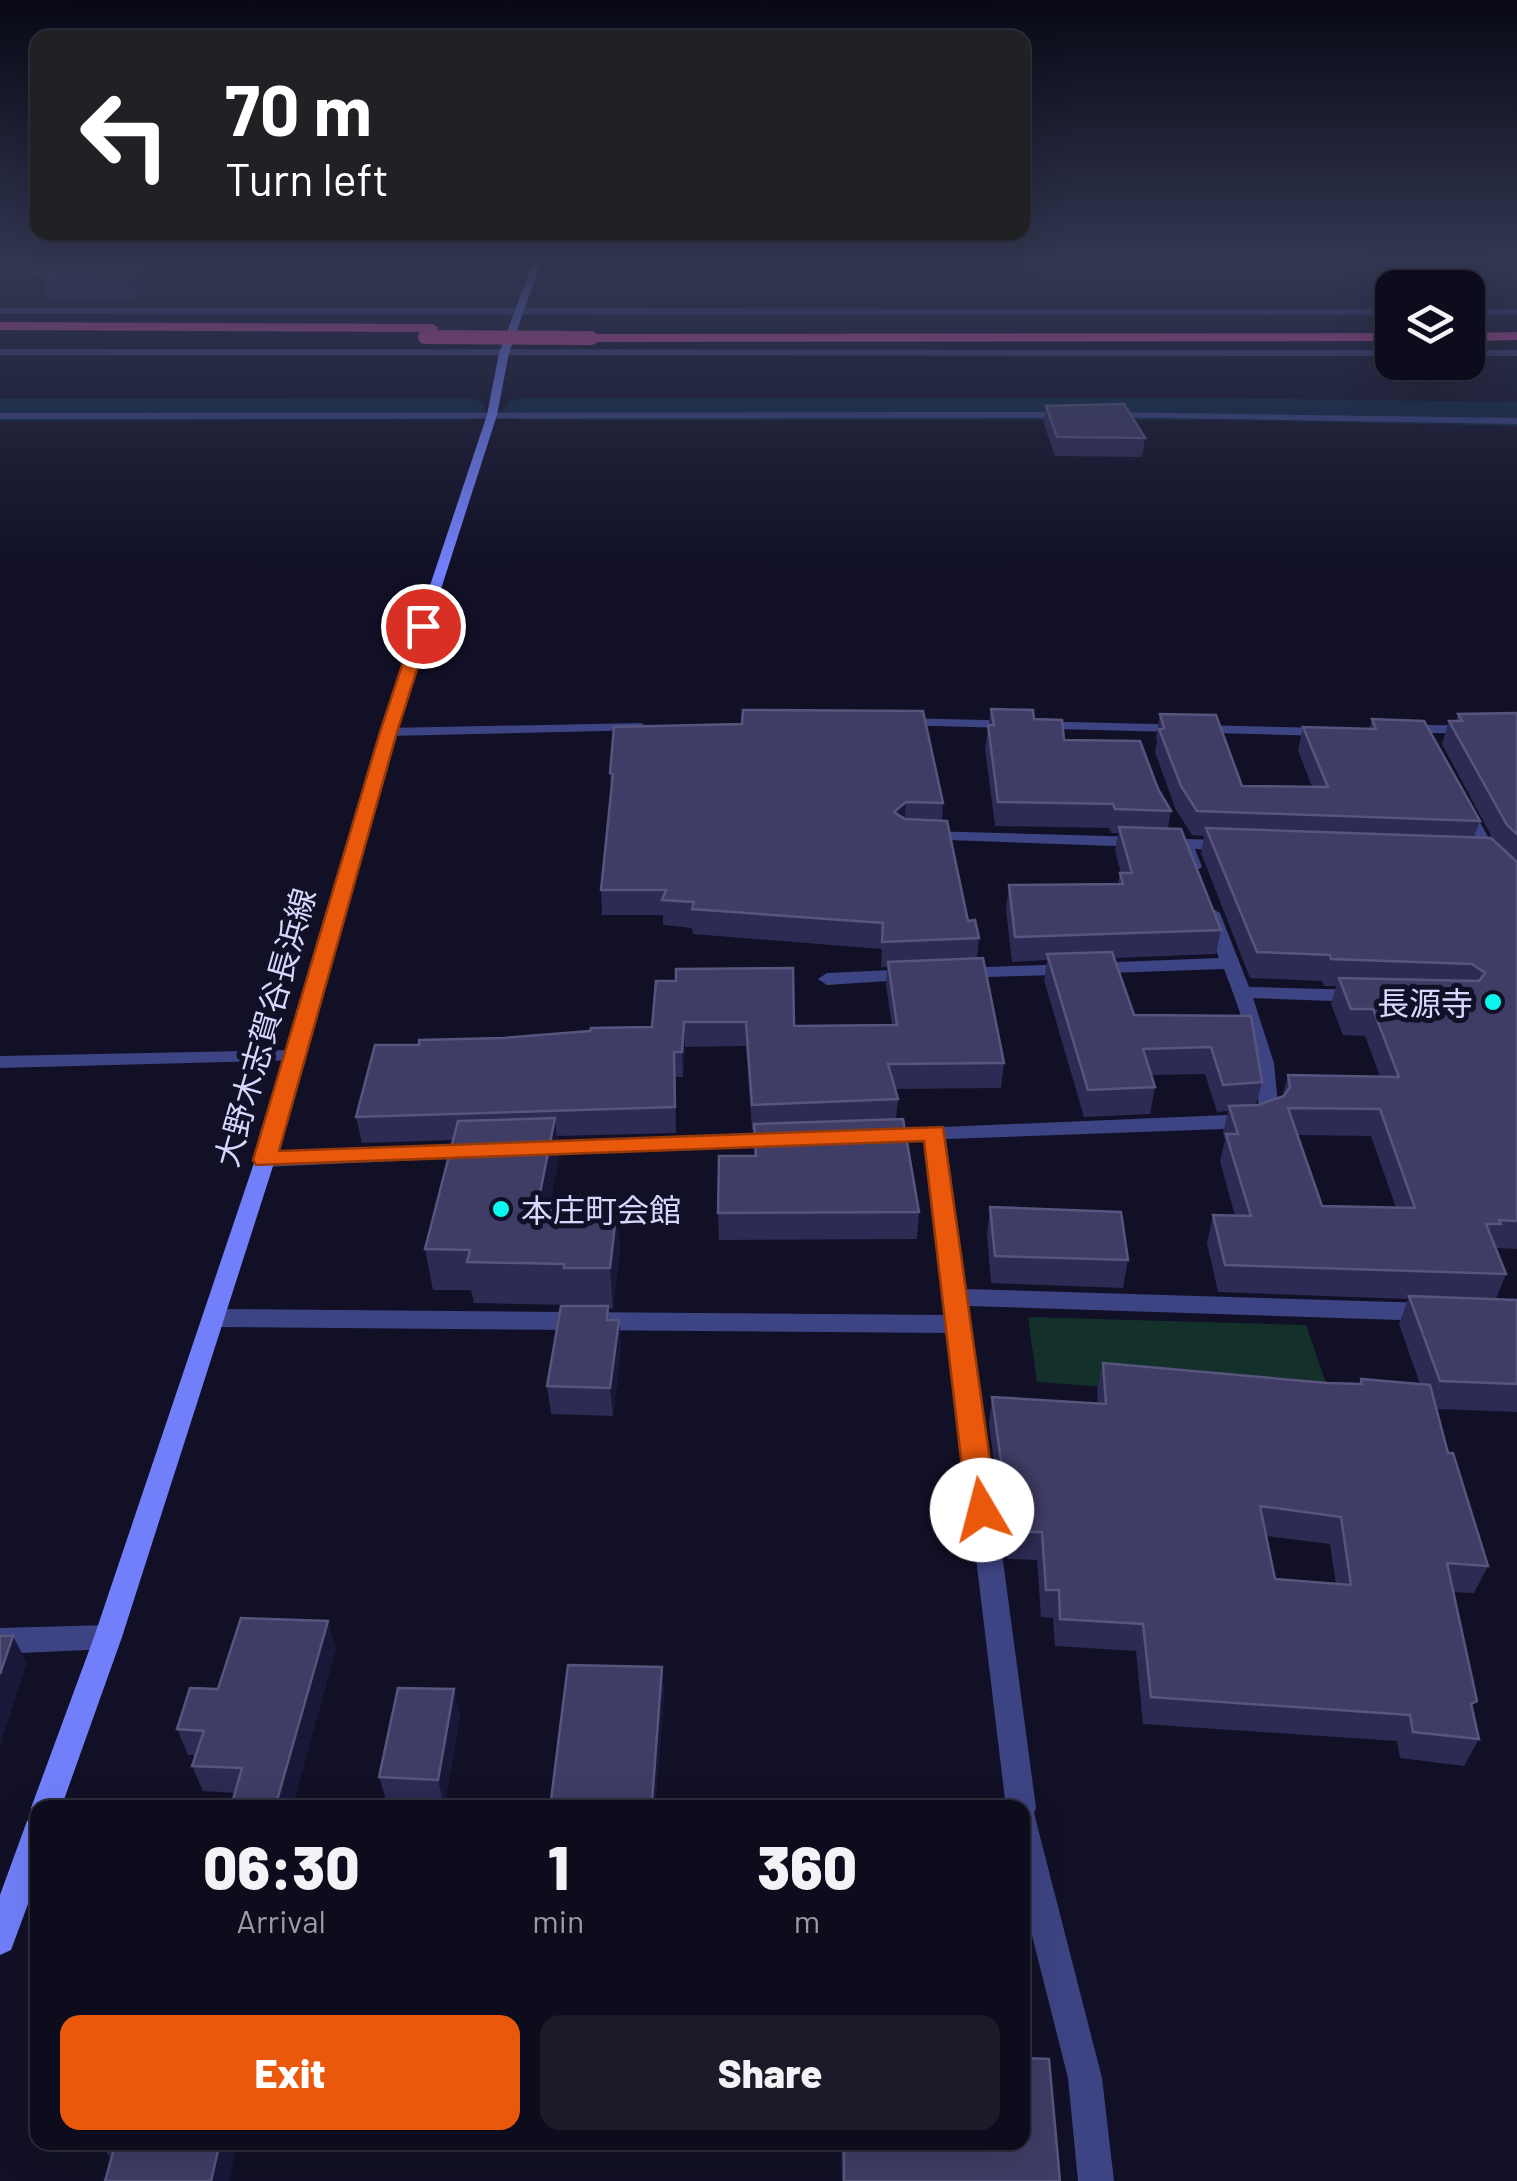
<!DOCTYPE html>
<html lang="en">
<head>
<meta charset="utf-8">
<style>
  body { margin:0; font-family:Barlow,"Noto Sans JP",sans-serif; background:#1b1a29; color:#f1f3f6; height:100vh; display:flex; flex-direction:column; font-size:38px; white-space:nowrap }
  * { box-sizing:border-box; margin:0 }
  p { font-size:32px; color:#9a9ba3 }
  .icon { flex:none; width:55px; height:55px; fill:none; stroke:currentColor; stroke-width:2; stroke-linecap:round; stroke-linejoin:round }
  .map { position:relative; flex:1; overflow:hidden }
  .drawer { position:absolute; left:30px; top:1800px; width:1000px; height:350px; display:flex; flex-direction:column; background:#0d0c1c; border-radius:20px; box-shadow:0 10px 40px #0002,0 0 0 2px #2d2c3b }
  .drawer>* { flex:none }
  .guide { position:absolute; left:30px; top:30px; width:1000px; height:210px; border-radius:20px; box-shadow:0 10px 40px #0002,0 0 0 2px #2d2c3b; background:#202124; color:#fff; overflow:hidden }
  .fabs { position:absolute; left:1375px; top:270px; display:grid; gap:20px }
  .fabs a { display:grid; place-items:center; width:110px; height:110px; border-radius:20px; background:#0d0c1c; box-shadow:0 10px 40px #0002,0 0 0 2px #2d2c3b; font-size:50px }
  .pin { position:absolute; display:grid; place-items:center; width:85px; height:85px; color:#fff; margin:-42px; border:5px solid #fff; border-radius:50%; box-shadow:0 2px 10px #0007 }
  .me { position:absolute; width:110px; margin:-55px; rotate:352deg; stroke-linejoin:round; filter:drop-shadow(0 0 8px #0008) }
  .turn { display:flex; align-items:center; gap:35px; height:210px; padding:0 30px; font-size:45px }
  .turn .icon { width:130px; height:130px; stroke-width:2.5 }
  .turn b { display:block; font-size:70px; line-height:85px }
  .eta { display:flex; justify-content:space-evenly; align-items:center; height:170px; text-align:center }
  .eta b { font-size:60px; font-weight:800; line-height:70px }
  .action { display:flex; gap:20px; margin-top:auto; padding:20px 30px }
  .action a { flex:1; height:115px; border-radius:20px; background:#ea580c; color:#fff; font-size:40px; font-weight:800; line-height:115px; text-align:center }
  .action a+a { background:#1b1a29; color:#f1f3f6 }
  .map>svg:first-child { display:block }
  .green { fill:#13302b }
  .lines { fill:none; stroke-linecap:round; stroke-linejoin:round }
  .river { fill:#0c2743; fill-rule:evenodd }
  .street { fill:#3d4483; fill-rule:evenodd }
  .secondary { fill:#7180fa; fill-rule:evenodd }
  .highway { fill:#f956ba; fill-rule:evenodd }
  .highway-bridge { stroke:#f956ba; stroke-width:14 }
  .wall { fill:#2d2a53; fill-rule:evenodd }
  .shaded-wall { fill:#1a1839 }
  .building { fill:#3f3d65; stroke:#57557d; stroke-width:2.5; fill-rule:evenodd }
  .route { fill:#ea580c; stroke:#983908; stroke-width:2.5 }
  .poi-dot { fill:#0af6ee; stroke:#111026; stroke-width:4 }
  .labels { text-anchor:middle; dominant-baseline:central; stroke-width:10; stroke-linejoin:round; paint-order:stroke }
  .poi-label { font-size:32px; fill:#d6d7fd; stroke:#111026; text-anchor:end }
  .street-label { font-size:32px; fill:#d6d7fd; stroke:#111026 }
</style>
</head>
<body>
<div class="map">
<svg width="1517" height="2181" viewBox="0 0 1517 2181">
  <rect width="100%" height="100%" fill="#111026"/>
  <path class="green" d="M 1028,1317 L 1306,1325 L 1333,1403 L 1037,1382 Z"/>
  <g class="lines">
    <path class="river" d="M 467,398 L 481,401 L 486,409 L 481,417 L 467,420 L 0,421 L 0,399 Z
      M 523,398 L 1218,398 L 1517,402 L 1517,426 L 1218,420 L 523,420 L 509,417 L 504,409 L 509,401 Z"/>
    <path class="street" d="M 0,308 L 1392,309 L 1392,315 L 0,314 Z
      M 1468,309 L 1517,309 L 1517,315 L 1468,315 Z
      M 0,349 L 1392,350 L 1392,356 L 0,355 Z
      M 1468,350 L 1517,350 L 1517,356 L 1468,356 Z
      M 1107,412 L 1517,418 L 1517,424 L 1103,417 Z
      M 0,413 L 1068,412 L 1073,415 L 1068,418 L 0,419 Z
      M 900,718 L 1326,728 L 1333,732 L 1326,736 L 895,725 L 893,722 Z
      M 641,723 L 648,727 L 646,730 L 388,736 L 381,732 L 388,728 Z
      M 1422,725 L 1517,726 L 1517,734 L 1424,733 L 1405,739 L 1398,735 Z
      M 1463,801 L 1471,806 L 1496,851 L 1517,872 L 1517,886 L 1511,885 L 1483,858 L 1455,806 Z
      M 926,831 L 1142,837 L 1150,842 L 1142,847 L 920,839 L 920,833 Z
      M 1185,839 L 1226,840 L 1234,845 L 1226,850 L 1195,849 L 1202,867 L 1194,872 L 1186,867 L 1177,844 Z
      M 1211,908 L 1220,913 L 1249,987 L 1361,990 L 1370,996 L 1361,1002 L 1253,998 L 1274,1063 L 1279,1115 L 1276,1120 L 1251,1128 L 946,1139 L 966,1289 L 1430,1303 L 1438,1306 L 1442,1312 L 1438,1318 L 1430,1321 L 969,1306 L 1036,1808 L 1034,1813 L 1102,2078 L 1114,2181 L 1078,2181 L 1068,2078 L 1022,1896 L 1022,1808 L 1006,1808 L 949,1333 L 214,1327 L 206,1324 L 202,1318 L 206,1312 L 214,1309 L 947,1315 L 926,1140 L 874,1140 L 871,1135 L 874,1130 L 1250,1114 L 1259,1111 C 1257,1061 1242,1015 1224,969 L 962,978 L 953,973 L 962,968 L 1219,958 L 1202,913 Z
      M 913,969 L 922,975 L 919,979 L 827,985 L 818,979 L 827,973 Z
      M 297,1050 L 307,1056 L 304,1060 L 0,1068 L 0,1056 Z
      M 777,1132 L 787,1139 L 784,1144 L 532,1156 L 522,1149 L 532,1142 Z
      M 478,1145 L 485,1147 L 488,1152 L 485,1157 L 265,1167 L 255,1160 L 265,1153 Z
      M 108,1625 L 118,1628 L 122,1637 L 118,1646 L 108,1649 L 0,1654 L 0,1628 Z"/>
    <path class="secondary" d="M 533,262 L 541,262 L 509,353 L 497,415 L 395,732 L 275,1160 L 122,1637 L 61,1808 L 38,1808 L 38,1877 L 11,1950 L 0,1955 L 0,1895 L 27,1821 L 35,1818 L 31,1808 L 94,1637 L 255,1160 L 381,732 L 487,415 L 499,353 Z"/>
    <path class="highway" d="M 0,322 L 432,324 L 439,328 L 432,332 L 0,330 Z
      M 1517,332 L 1517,340 L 1468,341 L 1468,333 Z
      M 1392,333 L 1392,341 L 591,342 L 584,338 L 591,334 Z"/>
    <path class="highway-bridge" d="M 425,337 L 591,338"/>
  </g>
  <path class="wall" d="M 6,262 L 179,262 L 137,301 L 49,302 L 43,279 L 46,277 L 10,277 Z
    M 1046,406 L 1145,438 L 1142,457 L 1055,456 L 1044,424 Z
    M 991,709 L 1034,719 L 1064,740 L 1158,789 L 1171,811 L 1168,828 L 1221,930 L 1216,954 L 1114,958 L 1134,1015 L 1251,1016 L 1262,1082 L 1256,1105 L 1282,1097 L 1288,1075 L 1380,1076 L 1365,1036 L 1343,1035 L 1331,1004 L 1336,986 L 1324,986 L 1322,981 L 1250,978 L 1201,853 L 1204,836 L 1192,835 L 1176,810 L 1155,752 L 1157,742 L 1156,737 L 1160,714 L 1242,786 L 1312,787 L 1298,750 L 1303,727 L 1369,729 L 1372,719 L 1480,821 L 1474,837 L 1494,841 L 1442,744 L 1449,721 L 1456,721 L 1458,714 L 1517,713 L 1517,1249 L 1496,1248 L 1506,1274 L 1496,1299 L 1517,1300 L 1517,1412 L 1437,1409 L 1448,1453 L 1488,1566 L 1474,1593 L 1453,1592 L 1479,1739 L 1464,1766 L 1400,1758 L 1397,1741 L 1143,1724 L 1136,1651 L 1055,1646 L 1053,1618 L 1041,1617 L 1037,1560 L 1007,1559 L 989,1424 L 992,1397 L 1098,1403 L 1097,1390 L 1103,1363 L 1327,1383 L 1359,1384 L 1361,1379 L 1420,1384 L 1399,1324 L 1408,1299 L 1218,1292 L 1207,1243 L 1213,1215 L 1235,1216 L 1220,1161 L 1225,1140 L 1223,1133 L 1228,1111 L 1217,1112 L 1205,1074 L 1152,1075 L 1155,1087 L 1150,1114 L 1084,1117 L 1044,980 L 1047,960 L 1012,962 L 1006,910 L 1009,885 L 1118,884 L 1120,873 L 1121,873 L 1115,851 L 1118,833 L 1111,833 L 1109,828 L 995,826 L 985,748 ZM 1298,1135 L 1371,1136 L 1396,1208 L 1322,1206 ZM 1266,1536 L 1330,1544 L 1336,1584 L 1275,1579 Z
    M 610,773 L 943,803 L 942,821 L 968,921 L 979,938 L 977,959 L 1004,1063 L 1001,1088 L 895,1089 L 898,1099 L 896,1119 L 919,1212 L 917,1239 L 719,1240 L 718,1213 L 754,1156 L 754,1130 L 752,1130 L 746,1046 L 685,1047 L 683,1077 L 675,1077 L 676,1133 L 557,1136 L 559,1158 L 550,1204 L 620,1248 L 613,1309 L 608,1308 L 609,1320 L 619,1320 L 621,1348 L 613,1416 L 551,1414 L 547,1386 L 568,1305 L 474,1303 L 471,1290 L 433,1290 L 425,1249 L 454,1140 L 362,1143 L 356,1117 L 419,1045 L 652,1027 L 656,981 L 794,1026 L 892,1025 L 886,986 L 887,967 L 881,967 L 882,949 L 693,934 L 692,928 L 663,925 L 663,915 L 602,915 L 601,890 L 611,793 Z
    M 990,1207 L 1128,1260 L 1123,1288 L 991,1283 L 987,1235 Z
    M 336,1648 L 292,1808 L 234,1808 L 232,1803 L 235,1793 L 203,1791 L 192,1766 L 196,1755 L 188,1755 L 177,1729 L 218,1689 Z
    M 662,1667 L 664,1694 L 655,1808 L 553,1808 L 551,1800 Z
    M 460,1716 L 444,1806 L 387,1803 L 379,1777 Z
    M 100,2142 L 237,2142 L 229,2181 L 105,2181 L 111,2159 Z
    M 841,2142 L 1022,2142 L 1060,2181 L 842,2181 Z"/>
  <path class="shaded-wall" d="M 150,262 L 179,262 L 137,301 L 132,278 Z
    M 906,802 L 904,826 L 894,812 Z
    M 684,1022 L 685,1047 L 683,1077 L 682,1052 Z
    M 555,1118 L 559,1158 L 543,1244 L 538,1203 Z
    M 617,1207 L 620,1248 L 613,1309 L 610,1268 Z
    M 619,1320 L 621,1348 L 613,1416 L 610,1388 Z
    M 328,1621 L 336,1648 L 292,1808 L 278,1808 L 276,1804 Z
    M 13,1636 L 27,1663 L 0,1746 L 0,1674 Z
    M 662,1667 L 664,1694 L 655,1808 L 652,1808 Z
    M 454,1689 L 460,1716 L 444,1806 L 438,1780 Z
    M 220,2142 L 237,2142 L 229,2181 L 211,2181 Z"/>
  <path class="building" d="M 63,262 L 150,262 L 132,278 L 43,279 Z
    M 1124,404 L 1145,438 L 1057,437 L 1046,406 Z
    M 991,709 L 1033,710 L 1034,719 L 1062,720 L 1064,740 L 1140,741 L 1158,789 L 1171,811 L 1115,809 L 1113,804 L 998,802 L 988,725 L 994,725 Z
    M 743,710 L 923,711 L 943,803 L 906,802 L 894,812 L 905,819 L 947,821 L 968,921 L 975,920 L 979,938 L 882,942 L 883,923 L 692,909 L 694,902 L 662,900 L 666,890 L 601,890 L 613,774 L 610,773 L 614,727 L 742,724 Z
    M 1517,713 L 1517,834 L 1507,825 L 1449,721 L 1462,721 L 1458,714 Z
    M 1160,714 L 1216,715 L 1242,786 L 1328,787 L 1303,727 L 1376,729 L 1372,719 L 1424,721 L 1480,821 L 1197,811 L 1181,786 L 1159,729 L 1164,728 Z
    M 1119,827 L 1181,829 L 1221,930 L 1015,937 L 1009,885 L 1123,884 L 1120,873 L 1132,873 Z
    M 1206,828 L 1491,838 L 1517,862 L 1517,1221 L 1499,1220 L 1501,1224 L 1486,1224 L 1506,1274 L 1225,1265 L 1213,1215 L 1251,1216 L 1226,1134 L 1238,1134 L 1229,1106 L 1258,1105 L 1284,1096 L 1290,1087 L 1288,1075 L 1399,1077 L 1373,1009 L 1351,1009 L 1339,978 L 1479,981 L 1485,973 L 1472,964 L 1331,959 L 1330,955 L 1257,952 ZM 1288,1108 L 1380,1109 L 1415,1208 L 1322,1206 Z
    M 1112,952 L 1134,1015 L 1251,1016 L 1262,1082 L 1223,1085 L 1211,1047 L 1143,1049 L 1155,1087 L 1088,1090 L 1047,954 Z
    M 983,958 L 1004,1063 L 888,1064 L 898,1099 L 752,1105 L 746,1022 L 684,1022 L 682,1052 L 674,1052 L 675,1107 L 356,1117 L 375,1045 L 419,1045 L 419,1040 L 503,1038 L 590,1031 L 591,1028 L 652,1027 L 656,981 L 676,981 L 676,969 L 793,968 L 794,1026 L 897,1025 L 888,962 Z
    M 555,1118 L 538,1203 L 617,1207 L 610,1268 L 564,1268 L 564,1264 L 467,1262 L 470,1250 L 425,1249 L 458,1121 Z
    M 903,1119 L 919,1212 L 718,1213 L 719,1156 L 756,1156 L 754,1124 Z
    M 990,1207 L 1121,1212 L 1128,1260 L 995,1256 Z
    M 1409,1296 L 1517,1300 L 1517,1384 L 1440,1381 Z
    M 561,1306 L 608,1306 L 607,1320 L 619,1320 L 610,1388 L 547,1386 Z
    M 1103,1363 L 1327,1383 L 1362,1384 L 1361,1379 L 1430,1385 L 1448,1453 L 1453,1453 L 1488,1566 L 1447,1563 L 1477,1701 L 1471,1704 L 1479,1739 L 1413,1732 L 1410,1715 L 1151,1697 L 1143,1624 L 1060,1619 L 1059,1590 L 1046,1590 L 1042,1532 L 1011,1532 L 992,1397 L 1106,1404 ZM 1260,1506 L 1341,1517 L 1351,1585 L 1275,1579 Z
    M 241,1618 L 328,1621 L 276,1804 L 232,1803 L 242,1768 L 192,1766 L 204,1731 L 177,1729 L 190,1688 L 218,1689 Z
    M 0,1636 L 13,1636 L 0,1674 Z
    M 568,1665 L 662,1667 L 652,1802 L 551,1800 Z
    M 398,1688 L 454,1689 L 438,1780 L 379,1777 Z
    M 1022,2058 L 1049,2059 L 1060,2181 L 844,2181 L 844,2142 L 1022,2142 Z
    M 116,2142 L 220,2142 L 211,2181 L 105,2181 Z"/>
  <linearGradient id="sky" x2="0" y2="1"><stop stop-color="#090915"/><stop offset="0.46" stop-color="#323752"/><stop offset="1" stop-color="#323752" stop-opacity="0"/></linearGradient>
  <rect width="1517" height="567" fill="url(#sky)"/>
  <path class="route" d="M 423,622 L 431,626 L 397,732 L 279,1151 L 943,1127 L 997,1510 L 992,1519 L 982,1522 L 972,1519 L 967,1510 L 924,1141 L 256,1165 L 253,1160 L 380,732 L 415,626 Z"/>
  <g class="poi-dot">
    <circle cx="1493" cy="1002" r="10"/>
    <circle cx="501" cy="1209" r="10"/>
  </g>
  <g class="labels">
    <g class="poi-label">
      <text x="1473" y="1002">長源寺</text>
      <text x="521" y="1209" text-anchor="start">本庄町会館</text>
    </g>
    <g class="street-label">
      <text transform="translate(264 1027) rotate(-74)">大野木志賀谷長浜線</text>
    </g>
  </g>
</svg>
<div class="fabs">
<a><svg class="icon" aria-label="layers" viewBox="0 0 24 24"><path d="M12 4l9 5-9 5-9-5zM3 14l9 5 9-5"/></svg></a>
</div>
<div class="pin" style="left:423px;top:626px;background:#d93025"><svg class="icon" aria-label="arrive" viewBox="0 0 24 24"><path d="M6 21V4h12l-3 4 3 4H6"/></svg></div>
<svg class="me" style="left:982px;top:1510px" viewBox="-20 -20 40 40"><circle r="19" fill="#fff"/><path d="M0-13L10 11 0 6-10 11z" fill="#ea580c"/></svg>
<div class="guide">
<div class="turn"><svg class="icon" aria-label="left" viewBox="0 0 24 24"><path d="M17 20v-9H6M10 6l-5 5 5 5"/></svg><div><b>70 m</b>Turn left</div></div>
</div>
<section class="drawer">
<div class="eta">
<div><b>06:30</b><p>Arrival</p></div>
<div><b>1</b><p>min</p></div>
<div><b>360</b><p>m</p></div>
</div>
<div class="action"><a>Exit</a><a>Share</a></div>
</section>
</div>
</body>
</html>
